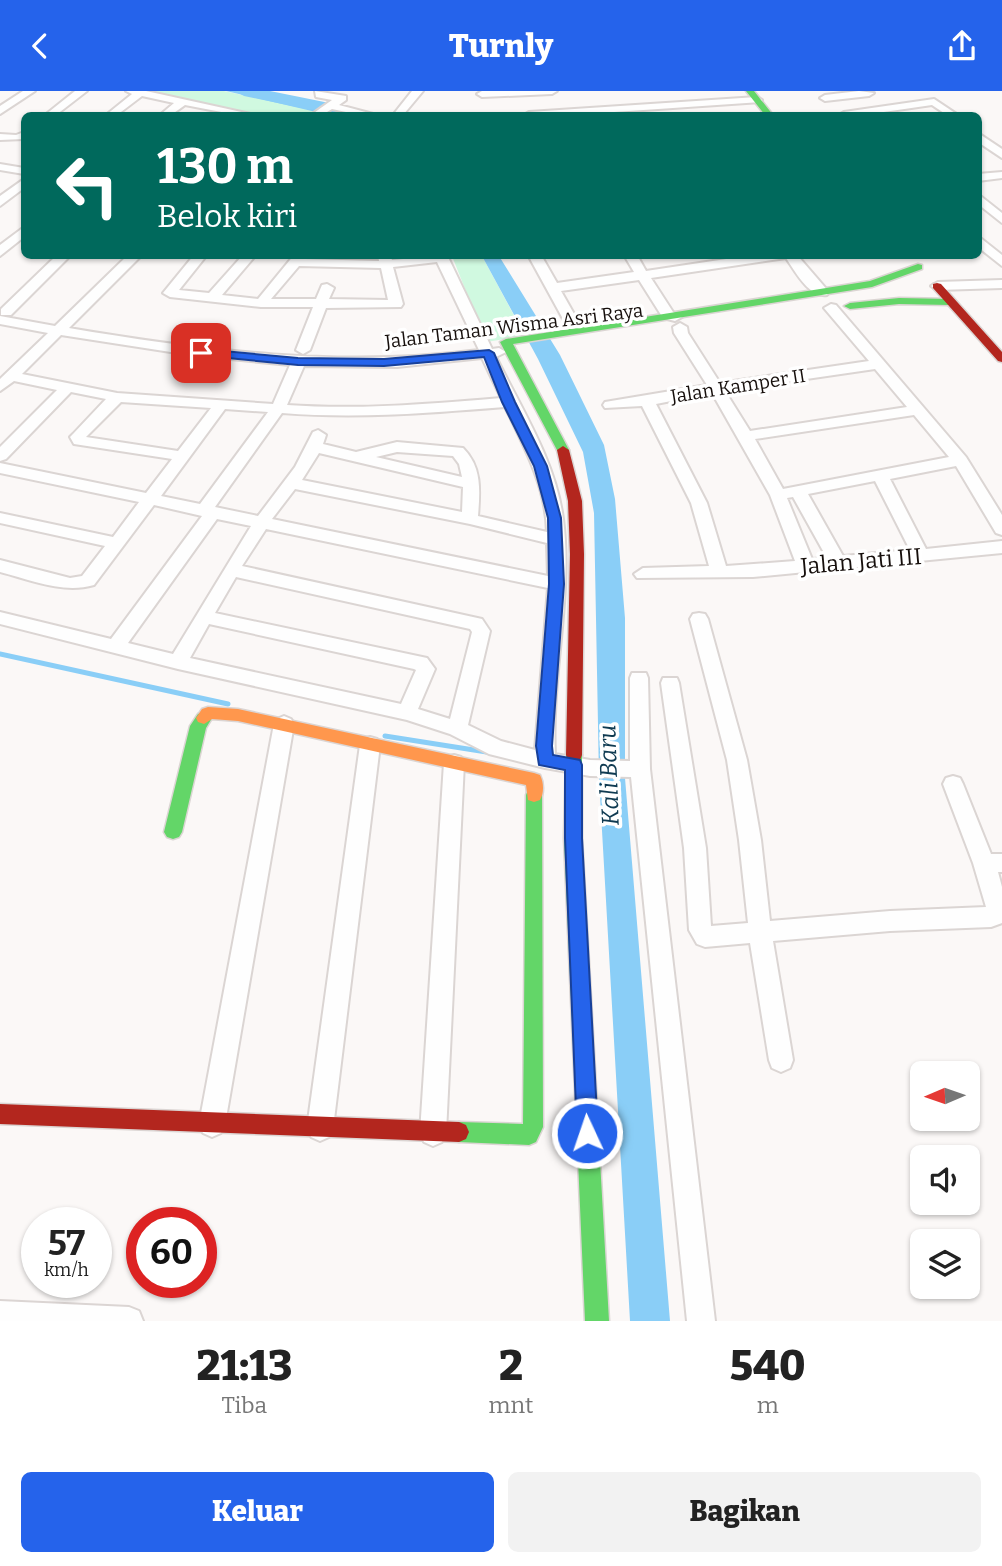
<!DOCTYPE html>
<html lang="id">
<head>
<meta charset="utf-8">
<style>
  body { margin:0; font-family:Bitter,serif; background:#f2f2f2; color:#222; height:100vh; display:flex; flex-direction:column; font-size:26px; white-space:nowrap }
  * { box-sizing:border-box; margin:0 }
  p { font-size:23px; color:#767676 }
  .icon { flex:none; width:38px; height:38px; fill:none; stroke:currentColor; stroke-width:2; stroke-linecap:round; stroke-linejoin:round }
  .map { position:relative; height:1230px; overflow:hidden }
  .side { display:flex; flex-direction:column; background:#fff; flex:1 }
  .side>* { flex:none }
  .hud { position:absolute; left:21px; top:21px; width:961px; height:147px; border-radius:10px; box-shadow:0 2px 5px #0004; background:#00695c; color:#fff; overflow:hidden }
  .needle { width:46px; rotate:268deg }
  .tools { position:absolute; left:910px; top:970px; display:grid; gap:14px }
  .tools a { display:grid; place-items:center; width:70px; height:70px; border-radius:10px; background:#fff; box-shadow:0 2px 5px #0004; font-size:35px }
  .speed { position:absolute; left:21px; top:1116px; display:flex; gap:14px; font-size:35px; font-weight:700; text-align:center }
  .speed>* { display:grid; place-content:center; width:91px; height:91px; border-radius:50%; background:#fff; box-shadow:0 2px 5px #0004; line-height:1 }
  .speed small { font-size:18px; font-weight:400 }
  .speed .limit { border:10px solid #d22; background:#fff; color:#111 }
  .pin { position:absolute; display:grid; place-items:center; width:60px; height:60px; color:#fff; margin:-30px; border-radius:14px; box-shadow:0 4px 10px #0006 }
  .me { position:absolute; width:77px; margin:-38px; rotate:357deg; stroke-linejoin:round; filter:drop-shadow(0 0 5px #0008) }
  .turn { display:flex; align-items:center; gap:24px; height:147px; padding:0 21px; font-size:32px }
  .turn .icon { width:91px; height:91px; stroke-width:2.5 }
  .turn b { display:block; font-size:49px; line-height:60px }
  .eta { display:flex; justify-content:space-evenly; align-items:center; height:119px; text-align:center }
  .eta b { font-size:42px; font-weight:800; line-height:49px }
  .cta { display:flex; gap:14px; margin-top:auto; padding:14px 21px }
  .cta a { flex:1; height:80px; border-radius:10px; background:#2563eb; color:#fff; font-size:28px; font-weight:800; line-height:80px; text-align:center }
  .cta a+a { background:#f2f2f2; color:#222 }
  header { display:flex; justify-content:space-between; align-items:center; height:91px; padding:0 21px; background:#2563eb; color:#fff; font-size:32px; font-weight:800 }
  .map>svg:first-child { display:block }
  .green { fill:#d0f9e0 }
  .water { fill:#8acef7 }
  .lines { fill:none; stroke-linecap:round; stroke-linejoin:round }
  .stream { stroke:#8acef7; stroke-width:5 }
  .river { fill:#8acef7; fill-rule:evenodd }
  .street-casing { stroke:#dbd5d3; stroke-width:4 }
  .fast-casing { stroke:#dbd5d3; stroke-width:3 }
  .slow-casing { stroke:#dbd5d3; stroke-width:3 }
  .jam-casing { stroke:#dbd5d3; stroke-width:3 }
  .street { fill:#fefefe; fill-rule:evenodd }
  .fast { fill:#63d668; fill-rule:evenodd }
  .slow { fill:#ff974d; fill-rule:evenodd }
  .jam { fill:#b3261e; fill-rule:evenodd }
  .route { fill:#2563eb; stroke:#184099; stroke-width:2 }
  .labels { text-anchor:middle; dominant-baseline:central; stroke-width:7; stroke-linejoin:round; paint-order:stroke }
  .far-street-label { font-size:19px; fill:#160f0c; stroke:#fff }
  .street-label { font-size:23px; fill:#160f0c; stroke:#fff }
  .water-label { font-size:24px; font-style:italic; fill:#0f3a51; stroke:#fff }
</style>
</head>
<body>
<header><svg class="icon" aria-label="back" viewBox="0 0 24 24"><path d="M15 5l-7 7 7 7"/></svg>Turnly<svg class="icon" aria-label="share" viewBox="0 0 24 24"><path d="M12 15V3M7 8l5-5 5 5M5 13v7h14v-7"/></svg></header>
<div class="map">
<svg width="1002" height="1230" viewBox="0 0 1002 1230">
  <rect width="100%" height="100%" fill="#fbf8f7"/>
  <path class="green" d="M 140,0 L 224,0 L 334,24 L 262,24 Z
    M 452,165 L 482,165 L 525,245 L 486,251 Z"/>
  <path class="water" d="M 226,0 L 247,0 L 361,24 L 329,24 Z
    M 482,165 L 499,165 L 560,264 L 604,354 L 615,408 L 625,527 L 625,687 L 670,1230 L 630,1230 L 599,687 L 594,422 L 583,361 L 538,268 Z"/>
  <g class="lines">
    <path class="stream" d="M 0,563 L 228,613
      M 385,645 L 493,662"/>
    <path class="river" d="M 235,0 L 270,0 L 359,18 L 368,24 L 335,24 L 244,5 Z"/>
    <g class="street-casing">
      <path id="street" d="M 23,0 L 35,0 L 0,23 L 0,15 Z
        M 75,0 L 87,0 L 56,24 L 45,24 Z
        M 126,0 L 146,0 L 255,24 L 237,24 L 185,14 L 171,24 L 160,24 L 174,12 L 142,5 L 117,24 L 106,24 L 132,3 Z
        M 315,0 L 346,5 L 346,9 L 339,14 L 377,24 L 360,24 L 332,18 L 322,24 L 311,24 L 332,9 L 316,6 Z
        M 412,0 L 423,0 L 403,24 L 393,24 Z
        M 482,0 L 557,0 L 552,3 L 482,6 L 477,3 Z
        M 859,0 L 874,2 L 869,5 L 825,10 L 820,7 L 825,4 Z
        M 757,6 L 762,9 L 761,11 L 570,24 L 524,24 L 529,21 Z
        M 934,8 L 958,24 L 947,24 L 932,14 L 863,24 L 839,24 L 844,21 Z
        M 24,41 L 24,48 L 0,49 L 0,43 L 16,44 Z
        M 978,42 L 1002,58 L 1002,67 L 978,51 Z
        M 0,73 L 24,77 L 24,83 L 0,79 Z
        M 1002,81 L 1002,87 L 978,90 L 978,83 Z
        M 24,88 L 24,97 L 0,115 L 0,105 Z
        M 978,103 L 1002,122 L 1002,132 L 978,113 Z
        M 24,136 L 24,146 L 0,165 L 0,154 Z
        M 978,145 L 1002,164 L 1002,175 L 978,156 Z
        M 57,164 L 71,164 L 11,224 L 1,224 L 1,218 Z
        M 128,164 L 142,164 L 69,237 C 205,260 341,277 479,259 L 437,171 L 393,176 L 403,213 L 401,216 L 326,217 L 310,259 L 303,263 L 296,259 L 313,216 L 261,216 L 170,206 L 163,202 L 194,164 L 207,164 L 179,199 L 209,202 L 243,164 L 256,164 L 222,204 L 258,208 L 294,164 L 307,164 L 305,168 L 379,170 L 378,164 L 390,164 L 392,169 L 447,164 L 492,258 L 499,257 L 506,261 L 496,266 C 521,317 556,371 563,428 C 573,505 551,585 555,663 L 590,669 L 630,670 L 630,587 L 632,582 L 646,582 L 648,587 L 650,678 L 715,1230 L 687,1230 L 631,686 L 590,685 L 545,677 L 489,663 L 450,643 L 407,629 L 178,578 L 0,533 L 0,521 L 111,548 L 202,425 L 154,414 L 94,494 C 63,503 31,489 0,481 L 0,469 L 70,487 L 82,485 L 105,455 L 0,432 L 0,422 L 113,446 L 139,411 L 0,382 L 0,372 L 146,402 L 172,368 L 74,353 L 70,346 L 73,343 L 106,308 L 71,301 L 6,368 L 0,370 L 0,356 L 57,299 L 14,290 L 0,300 L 0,288 L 48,242 L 0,233 L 0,225 L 55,235 ZM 299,175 L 381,177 L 388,209 L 329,208 L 334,197 L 327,193 L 322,194 L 316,208 L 271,208 ZM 61,244 L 190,264 L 290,274 L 273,313 L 117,302 L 22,283 ZM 482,267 L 501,307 C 430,313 359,319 287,314 L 304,275 L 397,276 ZM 121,311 L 211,317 L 178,360 L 86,346 ZM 505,316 C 524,355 546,396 547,441 L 478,425 C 480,399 482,376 463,357 L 397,351 L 356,361 L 323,353 L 326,344 L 318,339 L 313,341 L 295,376 L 258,425 L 215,416 L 282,322 C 357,328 431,322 505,316 ZM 225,318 L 268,321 L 200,413 L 161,405 ZM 397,361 L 453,365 L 459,373 L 462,386 L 376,366 ZM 319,362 L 463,396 L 462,421 L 302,389 ZM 295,398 L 470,433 L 547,452 L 548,485 L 272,428 ZM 217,428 L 251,435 L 173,563 L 128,552 ZM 266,438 L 548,497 L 535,659 L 501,650 L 468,634 L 490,540 L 482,528 L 242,475 ZM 236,486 L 470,538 L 472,541 L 450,628 L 418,618 L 435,578 L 427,567 L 215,522 ZM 209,533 L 414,578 L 416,579 L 401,613 L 190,567 Z
        M 528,164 L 541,164 L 557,192 L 634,181 L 624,164 L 637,164 L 646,180 L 753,164 L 797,164 L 829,201 L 827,204 C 809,207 795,180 786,167 L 651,187 L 673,221 L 682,226 L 675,230 L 663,227 L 639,189 L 561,200 L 582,237 L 575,241 L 568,237 Z
        M 1002,189 L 1002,197 L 938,199 L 931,195 L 938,191 Z
        M 831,213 L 836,214 L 966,366 L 1002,424 L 1002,444 L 996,442 L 956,375 L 890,388 L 926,458 L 1002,450 L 1002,462 L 753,486 L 637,487 L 634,483 L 643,477 L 709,475 L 691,412 L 642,315 L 605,317 L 603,314 L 605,311 L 707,294 L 674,242 L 673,236 L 680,232 L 687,236 L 688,242 L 720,292 L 869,270 L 824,217 ZM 875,278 L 907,316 L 750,340 L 725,300 ZM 712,302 L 770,404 L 795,470 L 726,475 L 707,412 L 656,313 ZM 914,324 L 949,366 L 783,398 L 755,348 ZM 875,390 L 910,459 L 843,465 L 808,403 ZM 793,406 L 827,467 L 812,468 L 787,407 Z
        M 699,522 L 705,523 L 708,528 L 747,669 L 761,749 L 770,830 L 890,820 L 986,816 L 973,772 L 943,693 L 946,687 L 953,685 L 960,687 L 963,693 L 991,763 L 1002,763 L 1002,781 L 998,781 L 1002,796 L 1002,832 L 991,836 L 890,840 L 773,850 L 793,969 L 790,977 L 781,981 L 772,977 L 769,969 L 750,852 L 705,856 L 697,853 L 689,839 L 684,757 L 661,592 L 663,587 L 677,587 L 679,592 L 706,757 L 711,835 L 748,832 L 739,749 L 727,669 L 690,528 L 693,523 Z
        M 284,625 L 291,628 L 294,633 L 225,1033 L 221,1042 L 212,1046 L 203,1042 L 199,1033 L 274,633 L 277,628 Z
        M 370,646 L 377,648 L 380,654 L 333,1037 L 329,1046 L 320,1050 L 311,1046 L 307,1037 L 360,654 L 363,648 Z
        M 454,664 L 461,666 L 464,672 L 446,1042 L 442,1051 L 433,1055 L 424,1051 L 420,1042 L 444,672 L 447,666 Z
        M 0,1210 L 129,1216 L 139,1220 L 143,1230 L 0,1230 Z"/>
    </g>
    <g class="fast-casing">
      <path id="fast" d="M 746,0 L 754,0 L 773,24 L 765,24 Z
        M 918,173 L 922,174 L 922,178 L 872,196 L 513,253 L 569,359 L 563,363 L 557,359 L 500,251 L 506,248 L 870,190 Z
        M 899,207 L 950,208 L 955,211 L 950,214 L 899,213 L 850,218 L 844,215 L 850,212 Z
        M 204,621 L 210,623 L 212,627 L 206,637 L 182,741 L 179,746 L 173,748 L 167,746 L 164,741 L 190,635 L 198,623 Z
        M 574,658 L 580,659 L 582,664 L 582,747 L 609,1230 L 585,1230 L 564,747 L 566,664 L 568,659 Z
        M 534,697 L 540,699 L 542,704 L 543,1036 L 536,1051 L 529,1054 L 459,1051 L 452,1048 L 449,1041 L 452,1034 L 459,1031 L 523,1033 L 526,704 L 528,699 Z"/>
    </g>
    <g class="slow-casing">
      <path id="slow" d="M 208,616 L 238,618 L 534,682 L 540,684 C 544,692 544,702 540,709 L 534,711 L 528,709 L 526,694 L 238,630 L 212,628 L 204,633 L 198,631 L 196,627 L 202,618 Z"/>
    </g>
    <g class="jam-casing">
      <path id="jam" d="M 937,192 L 941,193 L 1002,261 L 1002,271 L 998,270 L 933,197 L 933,193 Z
        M 563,355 L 569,359 L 582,410 L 584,463 L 582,664 L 580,669 L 568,669 L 566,664 L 570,463 L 568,410 L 557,359 Z
        M 0,1013 L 459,1031 L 466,1034 L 469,1041 L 466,1048 L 459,1051 L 0,1033 Z"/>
    </g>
    <use href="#street" class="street"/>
    <use href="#fast" class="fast"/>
    <use href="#slow" class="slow"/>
    <use href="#jam" class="jam"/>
  </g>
  <path class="route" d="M 201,258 L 298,267 L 384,268 L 489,259 L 494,262 L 515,311 L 547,375 L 561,427 L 564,493 L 552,655 L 553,664 L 580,669 L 582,674 L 582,747 L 598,1042 L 595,1049 L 587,1052 L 580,1049 L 577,1042 L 565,747 L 565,679 L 539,674 L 536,655 L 549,493 L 548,427 L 534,375 L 502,311 L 484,266 L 384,275 L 298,274 L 197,264 L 195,262 Z"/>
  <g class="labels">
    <g class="far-street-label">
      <text transform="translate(514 235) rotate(-7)">Jalan Taman Wisma Asri Raya</text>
      <text transform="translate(738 295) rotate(-9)">Jalan Kamper II</text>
    </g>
    <g class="street-label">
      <text transform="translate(861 470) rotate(-5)">Jalan Jati III</text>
    </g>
    <g class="water-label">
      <text transform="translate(609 684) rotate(-92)">Kali Baru</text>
    </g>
  </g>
</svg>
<div class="tools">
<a><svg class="needle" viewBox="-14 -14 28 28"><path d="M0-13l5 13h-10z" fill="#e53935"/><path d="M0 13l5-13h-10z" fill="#767676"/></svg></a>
<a><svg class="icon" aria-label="sound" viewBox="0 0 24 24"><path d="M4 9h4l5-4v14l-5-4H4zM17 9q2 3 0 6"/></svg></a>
<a><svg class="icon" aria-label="layers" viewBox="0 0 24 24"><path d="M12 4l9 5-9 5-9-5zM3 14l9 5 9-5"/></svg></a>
</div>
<div class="speed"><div>57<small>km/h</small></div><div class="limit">60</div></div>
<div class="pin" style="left:201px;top:262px;background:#d93025"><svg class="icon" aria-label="arrive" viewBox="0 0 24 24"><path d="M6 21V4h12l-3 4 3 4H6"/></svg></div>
<svg class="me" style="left:587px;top:1042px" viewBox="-20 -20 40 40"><circle r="17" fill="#2563eb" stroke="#fff" stroke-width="3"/><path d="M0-11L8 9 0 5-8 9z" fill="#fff"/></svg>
<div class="hud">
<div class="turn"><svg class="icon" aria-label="left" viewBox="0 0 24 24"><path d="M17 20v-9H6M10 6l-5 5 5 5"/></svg><div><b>130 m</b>Belok kiri</div></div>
</div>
</div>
<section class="side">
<div class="eta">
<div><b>21:13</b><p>Tiba</p></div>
<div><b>2</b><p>mnt</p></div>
<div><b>540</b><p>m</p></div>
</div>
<div class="cta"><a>Keluar</a><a>Bagikan</a></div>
</section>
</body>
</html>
